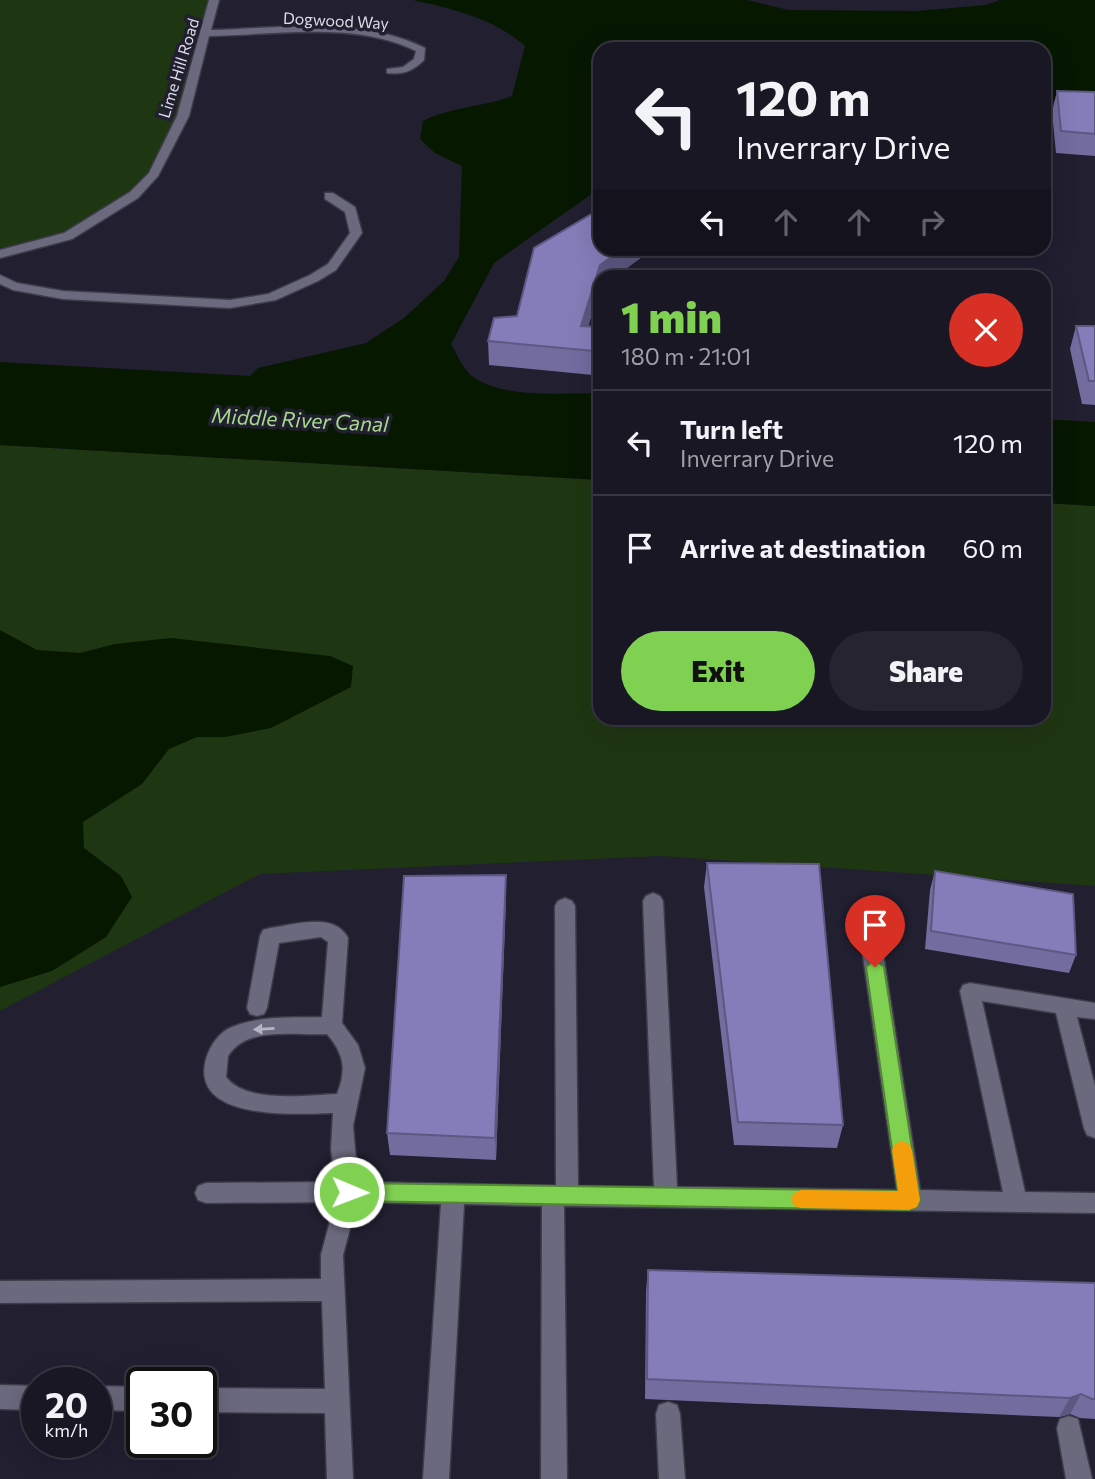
<!DOCTYPE html>
<html lang="en">
<head>
<meta charset="utf-8">
<style>
  body { margin:0; font-family:Commissioner,sans-serif; background:#262431; color:#f1f3f6; height:100vh; display:flex; flex-direction:column; font-size:26px; white-space:nowrap }
  * { box-sizing:border-box; margin:0 }
  p { font-size:23px; color:#9f9fa6 }
  .icon { flex:none; width:38px; height:38px; fill:none; stroke:currentColor; stroke-width:2; stroke-linecap:round; stroke-linejoin:round }
  .map { position:relative; flex:1; overflow:hidden }
  .drawer { position:absolute; left:593px; top:270px; width:458px; height:455px; display:flex; flex-direction:column; background:#191724; border-radius:21px; box-shadow:0 7px 28px #0002,0 0 0 2px #373641 }
  .drawer>* { flex:none }
  .banner { position:absolute; left:593px; top:42px; width:458px; height:214px; border-radius:21px; box-shadow:0 7px 28px #0002,0 0 0 2px #373641; background:#191724; color:#f1f3f6; overflow:hidden }
  .speed { position:absolute; left:21px; top:1367px; display:flex; gap:14px; font-size:35px; font-weight:700; text-align:center }
  .speed>* { display:grid; place-content:center; width:91px; height:91px; border-radius:50%; background:#191724; box-shadow:0 7px 28px #0002,0 0 0 2px #373641; line-height:1 }
  .speed small { font-size:18px; font-weight:400 }
  .speed .limit { border:4px solid #111; border-radius:10px; background:#fff; color:#111 }
  .pin { position:absolute; display:grid; place-items:center; width:60px; height:60px; color:#fff; margin:-72px -30px; border-radius:50% 50% 50% 0; rotate:-45deg; box-shadow:0 0 7px #0007 }
  .pin .icon { rotate:45deg }
  .me { position:absolute; width:77px; margin:-38px; rotate:91deg; stroke-linejoin:round; filter:drop-shadow(0 0 5px #0008) }
  .turn { display:flex; align-items:center; gap:24px; height:147px; padding:0 28px; font-size:32px }
  .turn .icon { width:91px; height:91px; stroke-width:2.5 }
  .turn b { display:block; font-size:49px; line-height:60px }
  .lanes { display:flex; align-items:center; height:66px; padding:0 28px; background:#0003; justify-content:center; gap:35px; direction:ltr }
  .lanes .off { opacity:.35 }
  .round { display:grid; place-items:center; flex:none; width:74px; height:74px; border-radius:37px; background:#262431 }
  .overview { display:flex; align-items:center; justify-content:space-between; height:119px; padding:0 28px }
  h1 { font-size:42px; font-weight:800; line-height:52px; color:#80d051 }
  .action { display:flex; gap:14px; margin-top:auto; padding:14px 28px }
  .action a { flex:1; height:80px; border-radius:42px; background:#80d051; color:#111; font-size:28px; font-weight:800; line-height:80px; text-align:center }
  .action a+a { background:#262431; color:#f1f3f6 }
  ul { padding:0; list-style:none }
  li { display:flex; align-items:center; gap:21px; height:105px; padding:0 28px; border-top:2px solid #373641 }
  li div { flex:1 }
  li b { display:block; font-size:26px }
  li em { font-style:normal }
  .map>svg:first-child { display:block }
  .green { fill:#1f3612 }
  .water { fill:#071800 }
  .lines { fill:none; stroke-linecap:round; stroke-linejoin:round }
  .street-casing { stroke:#3d3c4a; stroke-width:3 }
  .street { fill:#6a697d; fill-rule:evenodd }
  .wall { fill:#726c9f }
  .shaded-wall { fill:#5c5882 }
  .building { fill:#847db9; stroke:#5c5882; stroke-width:2 }
  .oneway { fill:#b5b4c3 }
  .route { fill:#80d051; stroke:#538735; stroke-width:2 }
  .slow { fill:#f59e0b }
  .labels { text-anchor:middle; dominant-baseline:central; stroke-width:7; stroke-linejoin:round; paint-order:stroke }
  .far-street-label { font-size:16px; fill:#dddde8; stroke:#211f30 }
  .water-label { font-size:21px; font-style:italic; fill:#a6db8b; stroke:#211f30 }
</style>
</head>
<body>
<div class="map">
<svg width="1095" height="1479" viewBox="0 0 1095 1479">
  <rect width="100%" height="100%" fill="#211f30"/>
  <path class="green" d="M 0,0 L 214,0 L 183,116 L 154,174 L 134,195 L 68,236 L 0,248 Z
    M 0,445 L 600,480 L 600,718 L 1045,718 L 1045,503 L 1095,506 L 1095,886 L 661,856 L 260,874 L 0,1011 Z"/>
  <path class="water" d="M 413,0 L 747,0 L 788,10 L 917,11 L 986,5 L 1000,0 L 1095,0 L 1095,102 L 1045,100 L 1045,49 L 600,49 L 600,188 L 494,263 L 451,344 C 458,356 464,372 476,379 C 510,399 562,392 600,394 L 600,480 L 0,445 L 0,362 L 250,376 L 258,368 L 366,343 L 404,318 L 444,281 L 459,257 L 462,166 L 435,153 L 420,139 L 423,121 C 450,107 483,107 512,96 L 525,46 C 493,18 453,9 413,0 Z
    M 1045,419 L 1095,422 L 1095,506 L 1045,503 Z
    M 0,630 L 37,650 L 80,653 L 115,644 L 171,638 L 330,656 L 353,666 L 351,687 L 271,728 L 225,737 L 197,737 L 169,749 L 142,784 L 83,822 L 84,848 L 121,876 L 132,897 L 106,937 L 52,971 L 0,987 Z"/>
  <g class="lines">
    <g class="street-casing">
      <path id="street" d="M 209,0 L 219,0 L 211,30 C 281,28 360,16 425,48 L 424,60 C 413,71 403,75 387,73 L 387,69 L 403,67 L 414,59 L 416,51 C 355,21 275,35 209,36 L 189,116 L 158,176 L 138,198 L 72,239 L 0,258 L 0,250 L 64,233 L 130,192 L 149,173 L 177,116 Z
        M 325,193 L 333,193 L 355,207 L 362,233 L 336,270 L 318,281 L 276,300 L 230,308 L 63,299 L 13,290 L 0,284 L 0,275 L 17,283 L 63,291 L 230,300 L 268,294 L 310,275 L 328,264 L 350,233 L 345,212 L 325,199 Z
        M 653,893 L 660,896 L 663,901 L 677,1187 L 897,1190 L 857,915 L 860,910 L 867,907 L 874,910 L 877,915 L 920,1190 L 1003,1192 L 960,991 L 963,985 L 970,983 L 1095,1003 L 1095,1019 L 1077,1017 L 1095,1086 L 1095,1138 L 1087,1135 L 1084,1128 L 1056,1013 L 982,1001 L 1025,1192 L 1095,1193 L 1095,1213 L 564,1206 L 567,1479 L 541,1479 L 542,1206 L 464,1204 L 449,1479 L 423,1479 L 441,1204 L 357,1202 L 343,1255 L 353,1479 L 327,1479 L 325,1413 L 201,1412 L 201,1388 L 325,1389 L 322,1301 L 0,1303 L 0,1281 L 321,1279 L 321,1255 L 335,1202 L 206,1203 L 198,1200 L 195,1193 L 198,1186 L 206,1183 L 335,1182 L 331,1149 L 333,1113 C 298,1114 189,1122 206,1059 C 210,1046 219,1032 232,1027 C 261,1015 292,1018 322,1017 L 328,942 L 321,937 L 279,943 L 267,1008 L 264,1014 L 257,1016 L 250,1014 L 247,1008 L 260,936 L 263,930 L 270,928 C 294,925 334,911 348,938 L 342,1023 L 358,1045 L 365,1068 L 353,1126 L 358,1182 L 556,1186 L 555,906 L 558,901 L 565,898 L 572,901 L 575,906 L 578,1186 L 654,1187 L 643,901 L 646,896 ZM 327,1034 C 344,1054 347,1069 337,1094 C 307,1095 246,1104 226,1077 L 228,1056 C 248,1025 295,1036 327,1034 Z
        M 0,1385 L 37,1386 L 37,1410 L 0,1409 Z
        M 96,1386 L 142,1387 L 142,1411 L 96,1410 Z
        M 668,1402 L 677,1405 L 680,1414 L 685,1479 L 659,1479 L 656,1414 L 659,1405 Z
        M 1069,1416 L 1078,1419 L 1092,1479 L 1066,1479 L 1057,1428 L 1060,1419 Z"/>
    </g>
    <use href="#street" class="street"/>
  </g>
  <path class="wall" d="M 1057,91 L 1095,92 L 1095,156 L 1056,153 L 1052,112 Z
    M 600,248 L 654,248 L 616,276 L 600,276 L 600,288 L 588,327 L 599,351 L 593,375 L 489,365 L 488,341 L 517,316 Z
    M 1076,326 L 1095,326 L 1095,405 L 1082,404 L 1070,349 Z
    M 707,863 L 843,1125 L 837,1148 L 734,1145 L 704,887 Z
    M 935,871 L 1076,955 L 1069,973 L 925,949 L 930,890 Z
    M 506,899 L 496,1160 L 390,1155 L 387,1133 Z
    M 648,1270 L 1095,1283 L 1095,1419 L 1080,1418 L 1070,1414 L 1059,1417 L 645,1399 L 646,1291 Z"/>
  <path class="shaded-wall" d="M 624,248 L 654,248 L 616,276 L 600,276 L 600,288 L 580,350 L 581,326 L 600,265 Z
    M 599,327 L 599,351 L 593,375 L 594,351 Z
    M 506,875 L 506,899 L 496,1160 L 495,1138 Z
    M 1081,1394 L 1070,1414 L 1059,1417 L 1070,1398 Z"/>
  <path class="building" d="M 1057,91 L 1095,92 L 1095,134 L 1061,131 Z
    M 600,209 L 600,248 L 624,248 L 600,265 L 581,326 L 599,327 L 594,351 L 488,341 L 494,318 L 517,316 L 534,248 Z
    M 1076,326 L 1095,326 L 1095,381 L 1089,381 Z
    M 707,863 L 819,864 L 843,1125 L 738,1122 Z
    M 935,871 L 1073,894 L 1076,955 L 931,931 Z
    M 506,875 L 495,1138 L 387,1133 L 404,876 Z
    M 648,1270 L 1095,1283 L 1095,1399 L 1092,1399 L 1081,1394 L 1070,1398 L 647,1379 Z"/>
  <defs><path id="oneway-solid" d="M-6-.8H1V-3.2L6.5 0L1 3.2V.8H-6Z" transform="scale(1.75)"/></defs>
  <use class="oneway" href="#oneway-solid" transform="translate(264 1029) rotate(177)"/>
  <path class="route" d="M 875,959 L 884,967 L 920,1200 L 917,1207 L 909,1210 L 349,1201 L 341,1198 L 339,1192 L 341,1185 L 349,1183 L 898,1191 L 866,967 Z"/>
  <path class="slow" d="M 902,1141 L 909,1144 L 912,1150 L 920,1200 L 917,1207 L 909,1210 L 801,1208 L 794,1206 L 791,1199 L 794,1193 L 801,1190 L 898,1191 L 892,1150 L 895,1144 Z"/>
  <g class="labels">
    <g class="far-street-label">
      <text transform="translate(336 20) rotate(3)">Dogwood Way</text>
      <text transform="translate(178 68) rotate(-73)">Lime Hill Road</text>
    </g>
    <g class="water-label">
      <text transform="translate(300 419) rotate(3)">Middle River Canal</text>
    </g>
  </g>
</svg>
<div class="speed"><div>20<small>km/h</small></div><div class="limit">30</div></div>
<div class="pin" style="left:875px;top:967px;background:#d93025"><svg class="icon" aria-label="arrive" viewBox="0 0 24 24"><path d="M6 21V4h12l-3 4 3 4H6"/></svg></div>
<svg class="me" style="left:349px;top:1192px" viewBox="-20 -20 40 40"><circle r="17" fill="#80d051" stroke="#fff" stroke-width="3"/><path d="M0-11L8 9 0 5-8 9z" fill="#fff"/></svg>
<div class="banner">
<div class="turn"><svg class="icon" aria-label="left" viewBox="0 0 24 24"><path d="M17 20v-9H6M10 6l-5 5 5 5"/></svg><div><b>120 m</b>Inverrary Drive</div></div>
<div class="lanes"><svg class="icon" aria-label="left" viewBox="0 0 24 24"><path d="M17 20v-9H6M10 6l-5 5 5 5"/></svg><svg class="icon off" aria-label="ahead" viewBox="0 0 24 24"><path d="M12 20V5M6 11l6-6 6 6"/></svg><svg class="icon off" aria-label="ahead" viewBox="0 0 24 24"><path d="M12 20V5M6 11l6-6 6 6"/></svg><svg class="icon off" aria-label="right" viewBox="0 0 24 24"><path d="M7 20v-9h11M14 6l5 5-5 5"/></svg></div>
</div>
<section class="drawer">
<div class="overview"><div><h1>1 min</h1><p>180 m · 21:01</p></div><a class="round" style="background:#d93025;color:#fff"><svg class="icon" aria-label="close" viewBox="0 0 24 24"><path d="M6 6l12 12M18 6L6 18"/></svg></a></div>
<ul>
<li><svg class="icon" aria-label="left" viewBox="0 0 24 24"><path d="M17 20v-9H6M10 6l-5 5 5 5"/></svg><div><b>Turn left</b><p>Inverrary Drive</p></div><em>120 m</em></li>
<li><svg class="icon" aria-label="arrive" viewBox="0 0 24 24"><path d="M6 21V4h12l-3 4 3 4H6"/></svg><div><b>Arrive at destination</b></div><em>60 m</em></li>
</ul>
<div class="action"><a>Exit</a><a>Share</a></div>
</section>
</div>
</body>
</html>
